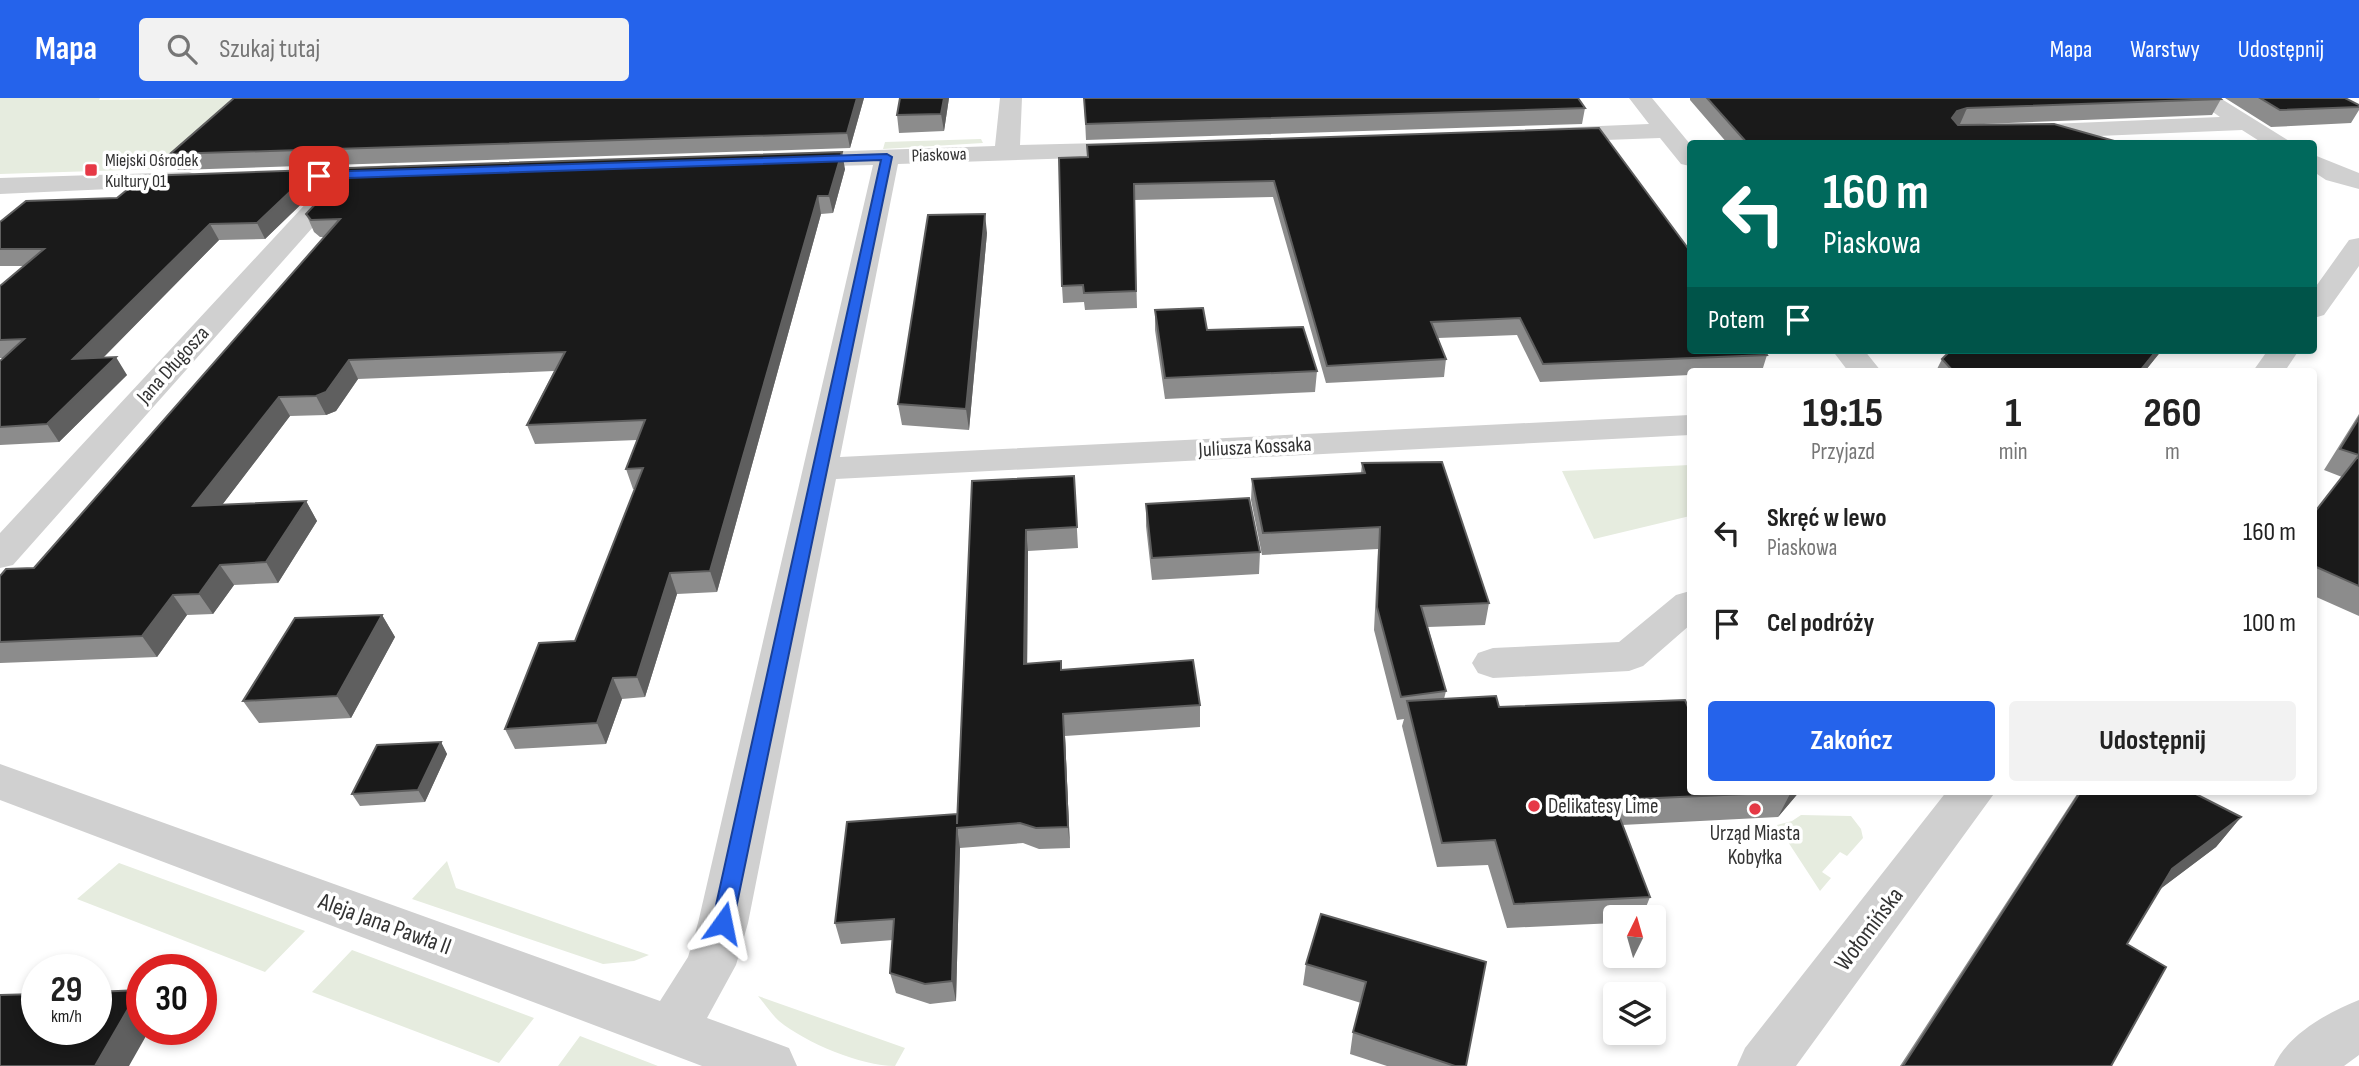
<!DOCTYPE html>
<html lang="pl">
<head>
<meta charset="utf-8">
<style>
  body { margin:0; font-family:"Sofia Sans Condensed",sans-serif; background:#f2f2f2; color:#222; height:100vh; display:flex; flex-direction:column; font-size:26px; white-space:nowrap }
  * { box-sizing:border-box; margin:0 }
  p { font-size:23px; color:#767676 }
  .icon { flex:none; width:38px; height:38px; fill:none; stroke:currentColor; stroke-width:2; stroke-linecap:round; stroke-linejoin:round }
  .map { position:relative; flex:1; overflow:hidden }
  .side { position:absolute; left:1687px; top:270px; width:630px; height:427px; display:flex; flex-direction:column; background:#fff; border-radius:7px; box-shadow:0 4px 10px #0003 }
  .side>* { flex:none }
  .top-card { position:absolute; left:1687px; top:42px; width:630px; height:214px; border-radius:7px; box-shadow:0 4px 10px #0003; background:#00695c; color:#fff; overflow:hidden }
  .needle { width:46px; rotate:5deg }
  .controls { position:absolute; left:1603px; top:807px; display:grid; gap:14px }
  .controls a { display:grid; place-items:center; width:63px; height:63px; border-radius:7px; background:#fff; box-shadow:0 4px 10px #0003; font-size:35px }
  .speed { position:absolute; left:21px; top:856px; display:flex; gap:14px; font-size:35px; font-weight:700; text-align:center }
  .speed>* { display:grid; place-content:center; width:91px; height:91px; border-radius:50%; background:#fff; box-shadow:0 4px 10px #0003; line-height:1 }
  .speed small { font-size:18px; font-weight:400 }
  .speed .limit { border:10px solid #d22; background:#fff; color:#111 }
  .pin { position:absolute; display:grid; place-items:center; width:60px; height:60px; color:#fff; margin:-30px; border-radius:14px; box-shadow:0 4px 10px #0006 }
  .me { position:absolute; width:77px; margin:-38px; rotate:12deg; stroke-linejoin:round; filter:drop-shadow(0 0 5px #0008) }
  .turn { display:flex; align-items:center; gap:24px; height:147px; padding:0 21px; font-size:32px }
  .turn .icon { width:91px; height:91px; stroke-width:2.5 }
  .turn b { display:block; font-size:49px; line-height:60px }
  .then { display:flex; align-items:center; height:66px; padding:0 21px; background:#0003; gap:14px; font-size:26px }
  .eta { display:flex; justify-content:space-evenly; align-items:center; height:119px; text-align:center }
  .eta b { font-size:42px; font-weight:700; line-height:49px }
  .primary-button { display:flex; gap:14px; margin-top:auto; padding:14px 21px }
  .primary-button a { flex:1; height:80px; border-radius:7px; background:#2563eb; color:#fff; font-size:28px; font-weight:700; line-height:80px; text-align:center }
  .primary-button a+a { background:#f2f2f2; color:#222 }
  ul { padding:0; list-style:none }
  li { display:flex; align-items:center; gap:21px; height:91px; padding:0 21px }
  li div { flex:1 }
  li b { display:block; font-size:26px }
  li em { font-style:normal }
  header { display:flex; align-items:center; gap:42px; box-sizing:border-box; height:98px; padding:0 35px; background:#2563eb; color:#fff }
  header strong { font-size:33px }
  nav { display:flex; gap:38px; margin-inline-start:auto; font-size:24px }
  .search { width:490px; height:63px; background:#f2f2f2; display:flex; align-items:center; gap:18px; box-sizing:border-box; padding:0 24px; border-radius:7px; color:#767676; font-size:26px }
  .map>svg:first-child { display:block }
  .green { fill:#e6ecdf }
  .lines { fill:none; stroke-linecap:round; stroke-linejoin:round }
  .minor { fill:#d0d0d0; fill-rule:evenodd }
  .wall { fill:#8c8c8c }
  .shaded-wall { fill:#5f5f5f }
  .building { fill:#1a1a1a; stroke:#5f5f5f; stroke-width:2 }
  .route { fill:#2563eb; stroke:#184099; stroke-width:2 }
  .poi-dot { fill:#e63946; stroke:#fff; stroke-width:2.5 }
  .labels { text-anchor:middle; dominant-baseline:central; stroke-width:7; stroke-linejoin:round; paint-order:stroke }
  .far-street-label { font-size:18px; fill:#333; stroke:#fff }
  .far-poi-label { font-size:18px; fill:#333; stroke:#fff; text-anchor:start }
  .street-label { font-size:21px; fill:#333; stroke:#fff }
  .poi-label { font-size:21px; fill:#333; stroke:#fff; text-anchor:start }
  .near-street-label { font-size:24px; fill:#333; stroke:#fff }
</style>
</head>
<body>
<header>
<strong>Mapa</strong>
<div class="search"><svg class="icon" aria-label="search" viewBox="0 0 24 24"><circle cx="10" cy="10" r="6"/><path d="M15 15l6 6"/></svg>Szukaj tutaj</div>
<nav><a>Mapa</a><a>Warstwy</a><a>Udostępnij</a></nav>
</header>
<div class="map">
<svg width="2359" height="968" viewBox="0 0 2359 968">
  <rect width="100%" height="100%" fill="#fff"/>
  <path class="green" d="M 0,0 L 100,0 L 99,2 L 241,0 L 159,71 L 0,76 Z
    M 981,41 L 983,45 L 883,51 L 885,44 Z
    M 1690,367 L 1690,418 L 1594,441 L 1562,373 Z
    M 1801,717 L 1851,718 L 1861,731 L 1863,740 L 1847,758 L 1840,754 L 1822,774 L 1831,780 L 1820,793 L 1777,727 L 1792,723 Z
    M 447,763 L 456,790 L 649,857 L 634,863 L 603,866 L 412,801 Z
    M 119,765 L 305,833 L 265,874 L 77,801 Z
    M 352,852 L 534,920 L 499,965 L 312,894 Z
    M 758,898 L 905,950 L 895,968 C 861,968 806,945 779,923 C 771,916 765,906 758,898 Z
    M 580,938 L 658,968 L 558,968 Z"/>
  <g class="lines">
    <path class="minor" d="M 1000,0 L 1022,0 L 1020,47 L 1141,44 L 1150,46 L 1153,51 L 1150,56 L 1141,58 L 898,66 L 840,359 L 1690,317 L 1690,337 L 836,381 L 748,825 L 736,867 L 707,920 L 789,950 L 797,968 L 702,968 L 0,702 L 0,666 L 660,903 L 688,859 L 698,825 L 873,67 L 791,69 L 782,67 L 779,62 L 782,57 L 791,55 L 995,48 Z
      M 1629,0 L 1652,0 L 1690,46 L 1690,68 L 1681,66 L 1660,40 L 1551,44 L 1543,42 L 1539,37 L 1543,32 L 1551,30 L 1649,26 Z
      M 2193,0 L 2220,0 L 2294,46 L 2264,46 L 2242,32 L 2025,41 L 2017,39 L 2013,34 L 2017,29 L 2025,27 L 2220,19 Z
      M 2314,57 L 2359,75 L 2359,91 L 2326,82 L 2314,74 Z
      M 395,67 L 404,70 L 408,75 L 404,80 L 353,84 L 13,467 L 0,470 L 0,435 L 325,85 L 263,87 L 254,84 L 250,79 L 254,74 Z
      M 189,74 L 198,77 L 202,82 L 198,87 L 0,96 L 0,80 Z
      M 2359,140 L 2359,168 L 2324,217 L 2314,220 L 2314,191 L 2349,142 Z
      M 1832,252 L 1864,252 L 1881,273 L 1848,273 Z
      M 2268,252 L 2299,252 L 2285,273 L 2253,273 Z
      M 1690,493 L 1690,527 L 1643,568 L 1629,573 L 1493,580 L 1478,575 L 1472,565 L 1478,555 L 1493,550 L 1619,544 L 1676,497 Z
      M 1947,693 L 1996,693 L 1796,968 L 1737,968 L 1745,950 Z
      M 2359,902 L 2359,957 L 2344,968 L 2274,968 C 2287,937 2328,914 2359,902 Z"/>
  </g>
  <path class="wall" d="M 234,0 L 864,0 L 850,50 L 178,72 L 170,56 Z
    M 949,0 L 944,33 L 899,35 L 897,17 Z
    M 1084,0 L 1585,10 L 1582,26 L 1086,42 Z
    M 1690,0 L 2220,0 L 2221,1 L 2212,17 L 1958,27 L 2125,46 L 1728,46 L 1690,2 Z
    M 2225,0 L 2345,0 L 2359,7 L 2359,12 L 2351,25 L 2271,29 Z
    M 1599,30 L 1767,257 L 1762,273 L 1690,273 L 1690,277 L 1540,284 L 1517,237 L 1438,240 L 1446,261 L 1444,279 L 1326,285 L 1273,99 L 1134,102 L 1137,210 L 1085,212 L 1084,204 L 1063,205 L 1062,188 L 1088,59 Z
    M 845,71 L 833,115 L 821,116 L 717,494 L 677,496 L 645,599 L 622,601 L 606,646 L 515,651 L 505,631 L 575,543 L 635,391 L 633,391 L 626,371 L 637,342 L 535,346 L 527,327 L 554,273 L 358,281 L 336,313 L 326,317 L 290,318 L 222,407 L 306,403 L 317,423 L 278,485 L 234,487 L 213,516 L 187,517 L 157,559 L 0,565 L 0,478 L 34,470 L 324,139 L 320,139 L 314,134 L 306,116 Z
    M 320,88 L 265,141 L 219,142 L 103,260 L 127,277 L 59,344 L 0,347 L 0,263 L 4,260 L 0,260 L 0,188 L 24,168 L 0,168 L 0,124 L 117,100 Z
    M 987,135 L 969,332 L 902,327 L 898,306 Z
    M 1155,212 L 1317,273 L 1315,294 L 1165,301 L 1155,232 Z
    M 1951,252 L 2162,252 L 2145,273 L 1936,273 L 1942,261 Z
    M 2359,316 L 2359,518 L 2314,498 L 2314,415 L 2342,379 L 2324,372 Z
    M 1362,365 L 1489,505 L 1485,527 L 1428,529 L 1446,593 L 1444,601 L 1499,609 L 1688,609 L 1800,693 L 1778,719 L 1622,727 L 1650,799 L 1642,819 L 1615,819 L 1615,825 L 1507,830 L 1488,767 L 1437,769 L 1402,628 L 1404,621 L 1397,622 L 1374,532 L 1378,451 L 1262,457 L 1251,402 L 1252,381 L 1361,375 Z
    M 1074,378 L 1078,450 L 1028,453 L 1027,566 L 1062,572 L 1200,607 L 1200,629 L 1065,638 L 1070,750 L 1039,751 L 1023,745 L 960,750 L 956,903 L 930,906 L 896,895 L 890,875 L 893,842 L 841,846 L 835,825 L 957,716 L 972,383 Z
    M 1146,406 L 1260,454 L 1259,476 L 1152,482 L 1146,428 Z
    M 382,517 L 395,539 L 351,620 L 259,625 L 243,603 Z
    M 441,644 L 447,656 L 425,704 L 360,708 L 352,696 Z
    M 2079,693 L 2190,693 L 2241,719 L 2216,749 L 2160,791 L 2127,846 L 2111,968 L 1900,968 Z
    M 1321,816 L 1466,968 L 1387,968 L 1350,956 L 1353,934 L 1361,905 L 1303,887 L 1306,866 Z"/>
  <path class="shaded-wall" d="M 857,0 L 864,0 L 850,50 L 847,35 Z
    M 944,0 L 949,0 L 944,33 L 941,16 Z
    M 1967,10 L 1960,26 L 1950,29 L 1952,20 L 1957,13 Z
    M 842,54 L 845,71 L 833,115 L 829,98 Z
    M 313,72 L 320,88 L 265,141 L 257,125 Z
    M 818,98 L 821,116 L 717,494 L 710,473 Z
    M 985,116 L 987,135 L 969,332 L 966,311 Z
    M 210,126 L 219,142 L 84,279 L 73,261 Z
    M 2157,252 L 2162,252 L 2145,273 L 2140,273 Z
    M 116,259 L 127,277 L 59,344 L 47,326 Z
    M 349,262 L 358,281 L 336,313 L 326,317 L 316,298 Z
    M 279,299 L 290,318 L 206,428 L 193,408 Z
    M 306,403 L 317,423 L 278,485 L 266,464 Z
    M 1026,432 L 1028,453 L 1027,587 L 1024,566 Z
    M 220,467 L 234,487 L 213,516 L 199,496 Z
    M 670,475 L 677,496 L 645,599 L 637,579 Z
    M 173,497 L 187,517 L 157,559 L 142,538 Z
    M 382,517 L 395,539 L 351,620 L 337,598 Z
    M 613,580 L 622,601 L 606,646 L 597,625 Z
    M 1063,616 L 1065,638 L 1070,750 L 1068,729 Z
    M 441,644 L 447,656 L 425,704 L 418,692 Z
    M 1791,693 L 1800,693 L 1778,719 L 1791,694 Z
    M 2241,719 L 2216,749 L 2147,801 L 2172,771 Z
    M 957,730 L 960,750 L 956,903 L 952,883 Z
    M 139,892 L 142,895 L 142,931 L 150,931 L 129,968 L 95,968 Z"/>
  <path class="building" d="M 234,0 L 857,0 L 847,35 L 170,56 Z
    M 900,0 L 944,0 L 941,16 L 897,17 Z
    M 1084,0 L 1578,0 L 1585,10 L 1086,26 Z
    M 1707,0 L 2220,0 L 2221,1 L 1967,10 L 1957,13 L 1952,20 L 1958,27 L 2054,26 L 2125,46 L 1748,46 Z
    M 2260,0 L 2345,0 L 2359,7 L 2359,9 L 2280,12 Z
    M 1599,30 L 1690,153 L 1690,252 L 1764,252 L 1767,257 L 1543,266 L 1520,220 L 1431,224 L 1446,261 L 1327,268 L 1274,83 L 1134,86 L 1136,193 L 1084,195 L 1083,187 L 1062,188 L 1059,60 L 1088,59 L 1087,47 Z
    M 842,54 L 829,98 L 818,98 L 710,473 L 670,475 L 637,579 L 613,580 L 597,625 L 505,631 L 539,545 L 575,543 L 643,370 L 626,371 L 645,322 L 527,327 L 565,254 L 349,262 L 326,294 L 316,298 L 279,299 L 193,408 L 306,403 L 266,464 L 220,467 L 199,496 L 173,497 L 142,538 L 0,544 L 0,478 L 6,471 L 34,470 L 340,121 L 311,122 L 306,116 L 349,70 Z
    M 313,72 L 257,125 L 210,126 L 73,261 L 116,259 L 47,326 L 0,329 L 0,263 L 24,241 L 0,242 L 0,188 L 44,151 L 0,151 L 0,124 L 26,103 L 117,100 L 144,78 Z
    M 985,116 L 966,311 L 898,306 L 928,117 Z
    M 1203,210 L 1207,232 L 1303,229 L 1317,273 L 1165,280 L 1155,212 Z
    M 1951,252 L 2157,252 L 2140,273 L 1953,273 L 1942,261 Z
    M 2359,320 L 2359,488 L 2314,468 L 2314,415 L 2359,357 L 2340,351 Z
    M 1442,364 L 1489,505 L 1421,508 L 1446,593 L 1401,599 L 1377,509 L 1380,429 L 1263,435 L 1252,381 L 1365,375 L 1362,365 Z
    M 1074,378 L 1077,429 L 1026,432 L 1024,566 L 1061,563 L 1061,572 L 1193,562 L 1200,607 L 1063,616 L 1068,729 L 1036,730 L 1020,725 L 957,730 L 952,883 L 925,886 L 890,875 L 894,821 L 835,825 L 847,724 L 957,716 L 957,726 L 972,383 Z
    M 1249,400 L 1260,454 L 1152,460 L 1146,406 Z
    M 382,517 L 337,598 L 243,603 L 295,520 Z
    M 1496,598 L 1499,609 L 1685,602 L 1688,609 L 1690,606 L 1690,693 L 1791,693 L 1791,694 L 1613,702 L 1650,799 L 1514,806 L 1495,742 L 1442,745 L 1407,603 Z
    M 441,644 L 418,692 L 352,696 L 377,647 Z
    M 2081,693 L 2190,693 L 2241,719 L 2172,771 L 2127,846 L 2166,869 L 2111,968 L 1903,968 Z
    M 1321,816 L 1486,864 L 1466,968 L 1455,968 L 1353,934 L 1366,884 L 1306,866 Z
    M 139,892 L 95,968 L 0,968 L 0,897 L 37,896 L 37,931 L 96,931 L 96,894 Z"/>
  <path class="route" d="M 887,56 L 892,59 L 733,825 L 730,831 L 723,834 L 715,831 L 712,825 L 881,62 L 319,81 L 314,78 L 319,74 Z"/>
  <g class="poi-dot">
    <rect x="84" y="65" width="14" height="14" rx="3.5"/>
    <circle cx="1534" cy="708" r="7"/>
    <circle cx="1755" cy="711" r="7"/>
  </g>
  <g class="labels">
    <g class="far-street-label">
      <text transform="translate(939 57) rotate(-2)">Piaskowa</text>
    </g>
    <g class="far-poi-label">
      <text x="105" y="62">Miejski Ośrodek<tspan x="105" dy="21">Kultury 01</tspan></text>
    </g>
    <g class="street-label">
      <text transform="translate(173 267) rotate(-48)">Jana Długosza</text>
      <text transform="translate(1255 349) rotate(-3)">Juliusza Kossaka</text>
    </g>
    <g class="poi-label">
      <text x="1548" y="708">Delikatesy Lime</text>
      <text x="1755" y="735" text-anchor="middle">Urząd Miasta<tspan x="1755" dy="24">Kobyłka</tspan></text>
    </g>
    <g class="near-street-label">
      <text transform="translate(385 826) rotate(20)">Aleja Jana Pawła II</text>
      <text transform="translate(1869 831) rotate(-53)">Wołomińska</text>
    </g>
  </g>
</svg>
<div class="controls">
<a><svg class="needle" viewBox="-14 -14 28 28"><path d="M0-13l5 13h-10z" fill="#e53935"/><path d="M0 13l5-13h-10z" fill="#767676"/></svg></a>
<a><svg class="icon" aria-label="layers" viewBox="0 0 24 24"><path d="M12 4l9 5-9 5-9-5zM3 14l9 5 9-5"/></svg></a>
</div>
<div class="speed"><div>29<small>km/h</small></div><div class="limit">30</div></div>
<div class="pin" style="left:319px;top:78px;background:#d93025"><svg class="icon" aria-label="arrive" viewBox="0 0 24 24"><path d="M6 21V4h12l-3 4 3 4H6"/></svg></div>
<svg class="me" style="left:723px;top:825px" viewBox="-20 -20 40 40"><path d="M0-17L14 15 0 8-14 15z" fill="#2563eb" stroke="#fff" stroke-width="4"/></svg>
<div class="top-card">
<div class="turn"><svg class="icon" aria-label="left" viewBox="0 0 24 24"><path d="M17 20v-9H6M10 6l-5 5 5 5"/></svg><div><b>160 m</b>Piaskowa</div></div>
<div class="then">Potem<svg class="icon" aria-label="arrive" viewBox="0 0 24 24"><path d="M6 21V4h12l-3 4 3 4H6"/></svg></div>
</div>
<section class="side">
<div class="eta">
<div><b>19:15</b><p>Przyjazd</p></div>
<div><b>1</b><p>min</p></div>
<div><b>260</b><p>m</p></div>
</div>
<ul>
<li><svg class="icon" aria-label="left" viewBox="0 0 24 24"><path d="M17 20v-9H6M10 6l-5 5 5 5"/></svg><div><b>Skręć w lewo</b><p>Piaskowa</p></div><em>160 m</em></li>
<li><svg class="icon" aria-label="arrive" viewBox="0 0 24 24"><path d="M6 21V4h12l-3 4 3 4H6"/></svg><div><b>Cel podróży</b></div><em>100 m</em></li>
</ul>
<div class="primary-button"><a>Zakończ</a><a>Udostępnij</a></div>
</section>
</div>
</body>
</html>
